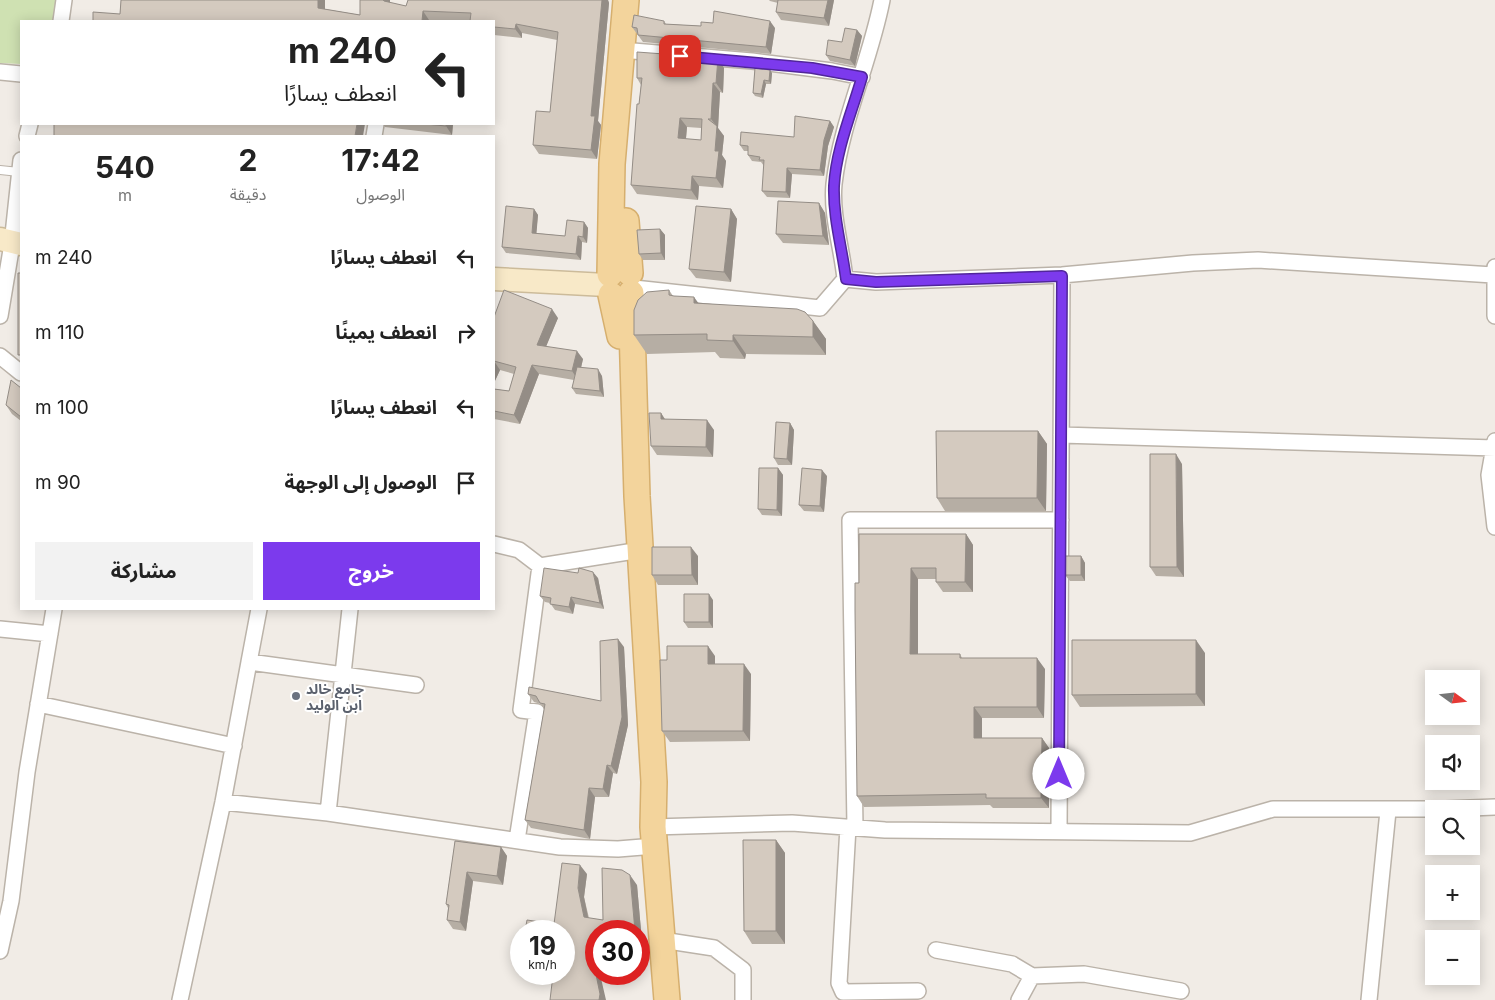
<!DOCTYPE html>
<html lang="ar">
<head>
<meta charset="utf-8">
<style>
  body { margin:0; font-family:Inter,"Noto Sans Arabic",sans-serif; background:#f2f2f2; color:#222; direction:rtl; height:100vh; display:flex; flex-direction:column; font-size:19px; white-space:nowrap }
  * { box-sizing:border-box; margin:0 }
  p { font-size:16px; color:#767676 }
  .icon { flex:none; width:28px; height:28px; fill:none; stroke:currentColor; stroke-width:2; stroke-linecap:round; stroke-linejoin:round }
  .map { position:relative; flex:1; overflow:hidden; direction:ltr }
  .side { position:absolute; left:20px; top:135px; width:475px; height:475px; display:flex; flex-direction:column; background:#fff; border-radius:0px; box-shadow:0 2px 12px #0003; direction:rtl }
  .side>* { flex:none }
  .banner { position:absolute; left:20px; top:20px; width:475px; height:105px; border-radius:0px; box-shadow:0 2px 12px #0003; direction:rtl; background:#fff; color:#222; overflow:hidden }
  .needle { width:32px; rotate:105deg }
  .buttons { position:absolute; left:1425px; top:670px; display:grid; gap:10px }
  .buttons a { display:grid; place-items:center; width:55px; height:55px; border-radius:0px; background:#fff; box-shadow:0 2px 12px #0003; font-size:25px }
  .speed { position:absolute; left:510px; top:920px; display:flex; gap:10px; font-size:25px; font-weight:700; text-align:center }
  .speed>* { display:grid; place-content:center; width:65px; height:65px; border-radius:50%; background:#fff; box-shadow:0 2px 12px #0003; line-height:1 }
  .speed small { font-size:12px; font-weight:400 }
  .speed .limit { border:8px solid #d22; background:#fff; color:#111 }
  .pin { position:absolute; display:grid; place-items:center; width:42px; height:42px; color:#fff; margin:-21px; border-radius:10px; box-shadow:0 2px 8px #0006 }
  .me { position:absolute; width:55px; margin:-28px; rotate:0deg; stroke-linejoin:round; filter:drop-shadow(0 0 4px #0008) }
  .turn { display:flex; align-items:center; gap:18px; height:105px; padding:0 15px; font-size:22px }
  .turn .icon { width:65px; height:65px; stroke-width:2.5 }
  .turn b { display:block; font-size:35px; line-height:42px }
  .eta { display:flex; justify-content:space-evenly; align-items:center; height:85px; text-align:center }
  .eta b { font-size:30px; font-weight:700; line-height:35px }
  .button { display:flex; gap:10px; margin-top:auto; padding:10px 15px }
  .button a { flex:1; height:58px; border-radius:0px; background:#7c3aed; color:#fff; font-size:20px; font-weight:700; line-height:58px; text-align:center }
  .button a+a { background:#f2f2f2; color:#222 }
  ul { padding:0; list-style:none }
  li { display:flex; align-items:center; gap:15px; height:75px; padding:0 15px }
  li div { flex:1 }
  li b { display:block; font-size:19px }
  li em { font-style:normal }
  .map>svg:first-child { display:block }
  .green { fill:#cfe1b2 }
  .lines { fill:none; stroke-linecap:round; stroke-linejoin:round }
  .lane-casing { stroke:#bbb3a9; stroke-width:10 }
  .street-casing { stroke:#bbb3a9; stroke-width:18 }
  .secondary-casing { stroke:#ccbb9a; stroke-width:25 }
  .primary-casing { stroke:#d6af6e; stroke-width:28 }
  .lane { stroke:#fff; stroke-width:8 }
  .street { stroke:#fff; stroke-width:15 }
  .secondary { stroke:#f8e9c8; stroke-width:22 }
  .primary { stroke:#f3d49c; stroke-width:25 }
  .wall { fill:#b6aea4; fill-rule:evenodd }
  .shaded-wall { fill:#948d86 }
  .building { fill:#d4cabf; stroke:#948d86; fill-rule:evenodd }
  .route-casing { stroke:#51269a; stroke-width:12 }
  .route { stroke:#7c3aed; stroke-width:9 }
  .worship-dot { fill:#6b7280; stroke:#fff; stroke-width:2 }
  .labels { text-anchor:middle; dominant-baseline:central; stroke-width:4; stroke-linejoin:round; paint-order:stroke }
  .worship-label { font-size:14px; font-weight:bold; fill:#5b616d; stroke:#fff; text-anchor:start }
</style>
</head>
<body>
<div class="map">
<svg width="1495" height="1000" viewBox="0 0 1495 1000">
  <rect width="100%" height="100%" fill="#f1ece6"/>
  <path class="green" d="M 0,0 L 56,0 L 53,21 L 21,21 L 21,64 L 0,63 Z"/>
  <g class="lines">
    <g class="lane-casing">
      <path id="lane" d="M 0,170 L 19,172"/>
    </g>
    <g class="street-casing">
      <path id="street" d="M 882,0 C 870,62 841,122 834,184 C 831,215 842,248 845,279 L 876,282 L 1062,275 L 1193,263 L 1258,260 L 1493,275
        M 61,21 L 64,0
        M 633,51 L 752,61 L 832,71 L 862,77
        M 0,72 L 21,74
        M 27,136 L 30,124
        M 374,136 L 376,124
        M 1495,267 L 1495,316
        M 634,288 L 820,308 L 845,279
        M 0,316 L 12,244 L 21,160
        M 0,356 L 21,373
        M 1061,435 L 1495,448
        M 1495,441 L 1489,475 L 1495,527
        M 494,544 L 519,550 L 540,566
        M 0,629 L 50,634
        M 249,662 L 259,609
        M 38,704 L 234,746
        M 223,802 L 328,813 L 560,847 L 618,849 L 655,846
        M 1446,809 L 1495,807
        M 328,813 L 350,609
        M 653,827 L 792,823 L 885,830 L 1190,833 L 1273,809 L 1434,809
        M 848,827 L 839,983 L 843,992 L 918,991
        M 855,827 L 850,520 L 1061,520
        M 1059,831 L 1062,275
        M 517,840 L 537,712 L 521,710 L 540,566 L 628,552
        M 662,940 L 714,948 L 743,970 L 743,1000
        M 936,950 L 1012,964 L 1032,976
        M 0,951 L 11,901 L 27,772 L 54,609
        M 180,1000 L 223,802 L 249,662 L 416,685
        M 1019,1000 L 1032,976 L 1084,974 L 1181,991
        M 1369,1000 L 1388,811"/>
    </g>
    <g class="secondary-casing">
      <path id="secondary" d="M 0,239 L 21,244
        M 494,279 L 606,285"/>
    </g>
    <g class="primary-casing">
      <path id="primary" d="M 626,221 L 630,273
        M 610,274 L 612,164 L 626,0
        M 631,293 L 637,496 L 654,782 L 653,827 L 667,1000
        M 611,295 L 620,336"/>
    </g>
    <use href="#lane" class="lane"/>
    <use href="#street" class="street"/>
    <use href="#secondary" class="secondary"/>
    <use href="#primary" class="primary"/>
  </g>
  <path class="wall" d="M 121,0 L 325,0 L 325,9 L 360,15 L 360,0 L 390,0 L 390,3 L 406,6 L 408,0 L 608,0 L 609,3 L 598,121 L 601,125 L 597,159 L 539,154 L 533,145 L 550,112 L 557,40 L 522,33 L 522,38 L 494,35 L 494,21 L 459,21 L 429,20 L 429,21 L 93,21 L 120,14 Z
    M 769,0 L 834,0 L 829,26 L 781,20 L 776,12 L 778,3 L 770,1 Z
    M 664,21 L 666,24 L 701,26 L 713,23 L 775,28 L 771,54 L 643,42 L 632,27 Z
    M 857,30 L 862,36 L 855,66 L 830,61 L 826,55 Z
    M 718,58 L 724,68 L 723,93 L 720,92 L 718,128 L 724,136 L 722,155 L 726,161 L 723,188 L 699,186 L 698,200 L 637,194 L 631,185 L 641,85 L 637,78 ZM 687,127 L 701,128 L 701,140 L 686,139 Z
    M 755,68 L 772,73 L 771,84 L 766,84 L 763,98 L 755,96 L 753,93 Z
    M 830,121 L 834,127 L 828,146 L 824,176 L 792,174 L 790,198 L 767,197 L 762,191 L 764,166 L 761,162 L 752,161 L 748,155 L 748,151 L 744,151 L 740,145 L 794,137 Z
    M 383,124 L 453,124 L 452,135 L 385,127 Z
    M 819,203 L 825,213 L 829,245 L 783,243 L 776,234 Z
    M 534,209 L 538,215 L 536,233 L 565,236 L 584,222 L 588,228 L 587,243 L 582,242 L 581,260 L 506,253 L 502,247 Z
    M 731,209 L 737,219 L 731,282 L 696,278 L 689,269 Z
    M 660,229 L 665,235 L 665,260 L 643,260 L 639,254 Z
    M 669,290 L 673,296 L 699,303 L 813,321 L 826,339 L 826,355 L 746,354 L 745,359 L 720,358 L 715,352 L 647,354 L 634,335 Z
    M 494,317 L 558,318 L 546,346 L 583,359 L 581,368 L 602,376 L 604,397 L 576,394 L 572,388 L 574,380 L 539,374 L 520,424 L 494,419 L 494,389 L 509,391 L 514,374 L 500,370 L 494,383 Z
    M 21,388 L 21,421 L 12,414 L 6,405 Z
    M 661,413 L 665,419 L 714,430 L 713,457 L 657,455 L 651,446 Z
    M 790,423 L 794,430 L 792,465 L 778,465 L 774,458 Z
    M 1038,431 L 1047,444 L 1046,511 L 945,511 L 937,498 Z
    M 1182,464 L 1184,577 L 1156,576 L 1150,567 Z
    M 778,468 L 783,475 L 782,516 L 762,515 L 758,509 Z
    M 827,476 L 824,512 L 804,511 L 799,505 Z
    M 966,534 L 973,545 L 973,592 L 943,592 L 936,582 L 936,579 L 918,579 L 918,654 L 960,654 L 962,658 L 1045,669 L 1044,718 L 982,718 L 982,738 L 1042,738 L 1049,748 L 1049,808 L 993,808 L 990,805 L 864,807 L 857,796 L 859,583 Z
    M 698,556 L 698,585 L 658,585 L 652,575 Z
    M 1081,556 L 1085,563 L 1085,581 L 1070,581 L 1065,575 Z
    M 598,578 L 604,609 L 575,604 L 573,614 L 555,610 L 550,603 L 545,602 L 540,596 Z
    M 713,600 L 713,628 L 688,628 L 684,622 Z
    M 624,647 L 628,725 L 617,774 L 613,773 L 609,797 L 595,797 L 590,839 L 531,828 L 525,820 L 544,709 L 541,704 L 534,702 L 528,694 L 601,701 Z
    M 1205,653 L 1205,706 L 1080,707 L 1072,695 Z
    M 715,656 L 715,664 L 751,674 L 750,741 L 670,742 L 662,731 L 667,660 Z
    M 776,840 L 785,853 L 785,944 L 752,944 L 744,931 Z
    M 455,841 L 501,847 L 507,856 L 503,885 L 473,881 L 466,931 L 453,929 L 447,920 L 448,908 L 446,904 Z
    M 587,874 L 584,897 L 589,918 L 603,920 L 637,885 L 643,953 L 639,953 L 639,931 L 596,931 L 596,974 L 552,980 L 548,975 L 564,931 L 554,924 Z"/>
  <path class="shaded-wall" d="M 318,0 L 325,0 L 325,17 L 318,8 Z
    M 383,0 L 390,0 L 390,10 L 384,1 Z
    M 602,0 L 608,0 L 609,3 L 598,121 L 601,125 L 597,159 L 591,150 L 591,116 Z
    M 828,0 L 834,0 L 829,26 L 824,18 Z
    M 423,11 L 429,20 L 429,21 L 422,21 Z
    M 770,21 L 775,28 L 771,54 L 766,47 Z
    M 516,24 L 522,33 L 522,38 L 515,29 Z
    M 857,30 L 862,36 L 855,66 L 850,60 Z
    M 718,58 L 724,68 L 723,93 L 716,83 Z
    M 770,70 L 772,73 L 771,84 L 769,81 Z
    M 764,80 L 766,84 L 763,98 L 761,94 Z
    M 713,83 L 720,92 L 718,128 L 724,136 L 722,155 L 726,161 L 723,188 L 716,178 L 715,151 L 717,127 L 711,119 Z
    M 680,118 L 687,127 L 685,148 L 678,138 Z
    M 830,121 L 834,127 L 828,146 L 824,176 L 820,170 L 824,140 Z
    M 357,124 L 365,124 L 363,136 L 355,136 Z
    M 446,124 L 453,124 L 452,135 L 446,126 Z
    M 787,168 L 792,174 L 790,198 L 786,192 Z
    M 692,176 L 699,186 L 698,200 L 691,190 Z
    M 819,203 L 825,213 L 829,245 L 823,236 Z
    M 534,209 L 538,215 L 536,239 L 532,233 Z
    M 731,209 L 737,219 L 731,282 L 724,272 Z
    M 584,222 L 588,228 L 587,243 L 583,237 Z
    M 660,229 L 665,235 L 665,260 L 661,253 Z
    M 578,236 L 582,242 L 581,260 L 576,254 Z
    M 694,297 L 707,315 L 694,303 Z
    M 552,309 L 558,318 L 543,354 L 537,345 Z
    M 813,321 L 826,339 L 826,355 L 813,337 Z
    M 733,335 L 746,354 L 745,359 L 733,341 Z
    M 577,351 L 583,359 L 578,380 L 572,371 Z
    M 494,361 L 500,370 L 494,383 Z
    M 532,365 L 539,374 L 520,424 L 514,415 Z
    M 598,369 L 602,376 L 604,397 L 600,391 Z
    M 661,413 L 667,423 L 661,419 Z
    M 707,420 L 714,430 L 713,457 L 706,447 Z
    M 790,423 L 794,430 L 792,465 L 787,459 Z
    M 1038,431 L 1047,444 L 1046,511 L 1037,498 Z
    M 1176,454 L 1182,464 L 1184,577 L 1177,567 Z
    M 778,468 L 783,475 L 782,516 L 777,510 Z
    M 822,470 L 827,476 L 824,512 L 820,506 Z
    M 966,534 L 973,545 L 973,592 L 965,582 Z
    M 691,547 L 698,556 L 698,585 L 692,575 Z
    M 1081,556 L 1085,563 L 1085,581 L 1081,575 Z
    M 911,568 L 918,579 L 918,665 L 910,654 Z
    M 593,572 L 598,578 L 604,609 L 600,603 Z
    M 709,594 L 713,600 L 713,628 L 709,622 Z
    M 571,597 L 575,604 L 573,614 L 569,607 Z
    M 618,639 L 624,647 L 628,725 L 617,774 L 611,766 Z
    M 1196,640 L 1205,653 L 1205,706 L 1196,694 Z
    M 708,646 L 715,656 L 715,674 L 708,664 Z
    M 1037,658 L 1045,669 L 1044,718 L 1037,707 Z
    M 744,664 L 751,674 L 750,741 L 743,731 Z
    M 974,707 L 982,718 L 982,749 L 974,738 Z
    M 1042,738 L 1049,748 L 1049,808 L 1041,798 Z
    M 607,765 L 613,773 L 609,797 L 603,789 Z
    M 589,788 L 595,797 L 590,839 L 584,830 Z
    M 776,840 L 785,853 L 785,944 L 776,931 Z
    M 501,847 L 507,856 L 503,885 L 497,876 Z
    M 580,865 L 587,874 L 584,897 L 590,927 L 584,917 L 578,888 Z
    M 467,872 L 473,881 L 466,931 L 460,922 Z
    M 630,875 L 637,885 L 643,953 L 639,947 L 639,931 L 635,931 Z
    M 590,945 L 596,954 L 596,974 L 600,974 L 606,1000 L 599,1000 Z"/>
  <path class="building" d="M 121,0 L 318,0 L 318,8 L 360,15 L 360,0 L 383,0 L 384,1 L 406,6 L 408,0 L 602,0 L 591,116 L 595,116 L 591,150 L 533,145 L 536,111 L 550,112 L 558,32 L 516,24 L 515,29 L 494,27 L 494,21 L 470,21 L 471,13 L 423,11 L 422,21 L 93,21 L 93,12 L 120,14 Z
    M 778,0 L 828,0 L 824,18 L 776,12 Z
    M 714,11 L 770,21 L 766,47 L 638,35 L 637,28 L 632,27 L 634,15 L 664,21 L 664,24 L 701,26 L 701,22 L 713,23 Z
    M 845,28 L 857,30 L 850,60 L 826,55 L 828,40 L 842,42 Z
    M 637,52 L 718,58 L 716,83 L 713,83 L 711,119 L 708,119 L 717,126 L 715,151 L 719,151 L 716,178 L 692,176 L 691,190 L 631,185 L 637,104 L 639,104 L 642,78 L 637,78 ZM 680,118 L 702,119 L 701,140 L 678,138 Z
    M 755,68 L 770,70 L 769,81 L 764,80 L 761,94 L 753,93 Z
    M 795,116 L 830,121 L 824,140 L 820,170 L 787,168 L 786,192 L 762,191 L 764,160 L 759,160 L 760,157 L 748,155 L 748,146 L 740,145 L 741,132 L 794,137 Z
    M 54,124 L 357,124 L 355,136 L 54,136 Z
    M 425,124 L 446,124 L 446,126 Z
    M 778,201 L 819,203 L 823,236 L 776,234 Z
    M 506,206 L 534,209 L 532,233 L 565,236 L 567,220 L 584,222 L 583,237 L 578,236 L 576,254 L 502,247 Z
    M 696,206 L 731,209 L 724,272 L 689,269 Z
    M 660,229 L 661,253 L 639,254 L 637,230 Z
    M 18,273 L 21,273 L 21,355 L 18,355 Z
    M 504,290 L 552,309 L 537,345 L 577,351 L 572,371 L 532,365 L 514,415 L 494,411 L 494,389 L 509,391 L 516,367 L 494,361 L 494,317 Z
    M 669,290 L 669,295 L 674,296 L 694,297 L 694,303 L 797,309 L 805,312 L 813,321 L 813,337 L 733,335 L 733,341 L 707,340 L 707,334 L 634,335 L 634,310 L 638,300 L 647,292 Z
    M 577,367 L 598,369 L 600,391 L 572,388 Z
    M 11,380 L 21,388 L 21,417 L 6,405 Z
    M 649,413 L 661,413 L 661,419 L 707,420 L 706,447 L 651,446 Z
    M 776,422 L 790,423 L 787,459 L 774,458 Z
    M 936,431 L 1038,431 L 1037,498 L 937,498 Z
    M 1150,454 L 1176,454 L 1177,567 L 1150,567 Z
    M 759,468 L 778,468 L 777,510 L 758,509 Z
    M 802,468 L 822,470 L 820,506 L 799,505 Z
    M 859,534 L 966,534 L 965,582 L 936,582 L 936,568 L 911,568 L 910,654 L 960,654 L 960,658 L 1037,658 L 1037,707 L 974,707 L 974,738 L 1042,738 L 1041,798 L 986,798 L 986,794 L 857,796 L 855,610 L 855,583 L 859,583 Z
    M 652,547 L 691,547 L 692,575 L 652,575 Z
    M 1065,556 L 1081,556 L 1081,575 L 1065,575 Z
    M 544,568 L 578,573 L 579,568 L 593,572 L 600,603 L 571,597 L 569,607 L 550,604 L 551,598 L 540,596 Z
    M 684,594 L 709,594 L 709,622 L 684,622 Z
    M 618,639 L 622,717 L 611,766 L 607,765 L 603,789 L 589,788 L 584,830 L 525,820 L 545,704 L 540,703 L 536,696 L 528,694 L 529,687 L 601,701 L 600,641 Z
    M 1072,640 L 1196,640 L 1196,694 L 1072,695 Z
    M 667,646 L 708,646 L 708,664 L 744,664 L 743,731 L 662,731 L 660,660 L 667,660 Z
    M 743,840 L 776,840 L 776,931 L 744,931 Z
    M 455,841 L 501,847 L 497,876 L 467,872 L 460,922 L 447,920 L 449,905 L 446,904 Z
    M 562,863 L 580,865 L 578,888 L 584,917 L 603,920 L 602,868 L 622,870 L 630,875 L 635,931 L 596,931 L 596,945 L 590,945 L 600,994 L 599,1000 L 550,1000 L 553,975 L 548,975 L 548,974 L 564,974 L 564,931 L 525,931 L 527,920 L 554,924 Z"/>
  <g class="lines">
    <g class="route-casing">
      <path id="route" d="M 680,56 L 812,68 L 862,77 C 852,112 836,149 834,186 C 833,217 842,248 846,279 L 876,282 L 1062,276 L 1059,774"/>
    </g>
    <use href="#route" class="route"/>
  </g>
  <circle class="worship-dot" cx="296" cy="696" r="5"/>
  <g class="labels">
    <g class="worship-label">
      <text x="306" y="688">جامع خالد<tspan x="306" dy="16">ابن الوليد</tspan></text>
    </g>
  </g>
</svg>
<div class="buttons">
<a><svg class="needle" viewBox="-14 -14 28 28"><path d="M0-13l5 13h-10z" fill="#e53935"/><path d="M0 13l5-13h-10z" fill="#767676"/></svg></a>
<a><svg class="icon" aria-label="sound" viewBox="0 0 24 24"><path d="M4 9h4l5-4v14l-5-4H4zM17 9q2 3 0 6"/></svg></a>
<a><svg class="icon" aria-label="search" viewBox="0 0 24 24"><circle cx="10" cy="10" r="6"/><path d="M15 15l6 6"/></svg></a>
<a>+</a>
<a>−</a>
</div>
<div class="speed"><div>19<small>km/h</small></div><div class="limit">30</div></div>
<div class="pin" style="left:680px;top:56px;background:#d93025"><svg class="icon" aria-label="arrive" viewBox="0 0 24 24"><path d="M6 21V4h12l-3 4 3 4H6"/></svg></div>
<svg class="me" style="left:1059px;top:774px" viewBox="-20 -20 40 40"><circle r="19" fill="#fff"/><path d="M0-13L10 11 0 6-10 11z" fill="#7c3aed"/></svg>
<div class="banner">
<div class="turn"><svg class="icon" aria-label="left" viewBox="0 0 24 24"><path d="M17 20v-9H6M10 6l-5 5 5 5"/></svg><div><b>240 m</b>انعطف يسارًا</div></div>
</div>
<section class="side">
<div class="eta">
<div><b>17:42</b><p>الوصول</p></div>
<div><b>2</b><p>دقيقة</p></div>
<div><b>540</b><p>m</p></div>
</div>
<ul>
<li><svg class="icon" aria-label="left" viewBox="0 0 24 24"><path d="M17 20v-9H6M10 6l-5 5 5 5"/></svg><div><b>انعطف يسارًا</b></div><em>240 m</em></li>
<li><svg class="icon" aria-label="right" viewBox="0 0 24 24"><path d="M7 20v-9h11M14 6l5 5-5 5"/></svg><div><b>انعطف يمينًا</b></div><em>110 m</em></li>
<li><svg class="icon" aria-label="left" viewBox="0 0 24 24"><path d="M17 20v-9H6M10 6l-5 5 5 5"/></svg><div><b>انعطف يسارًا</b></div><em>100 m</em></li>
<li><svg class="icon" aria-label="arrive" viewBox="0 0 24 24"><path d="M6 21V4h12l-3 4 3 4H6"/></svg><div><b>الوصول إلى الوجهة</b></div><em>90 m</em></li>
</ul>
<div class="button"><a>خروج</a><a>مشاركة</a></div>
</section>
</div>
</body>
</html>
